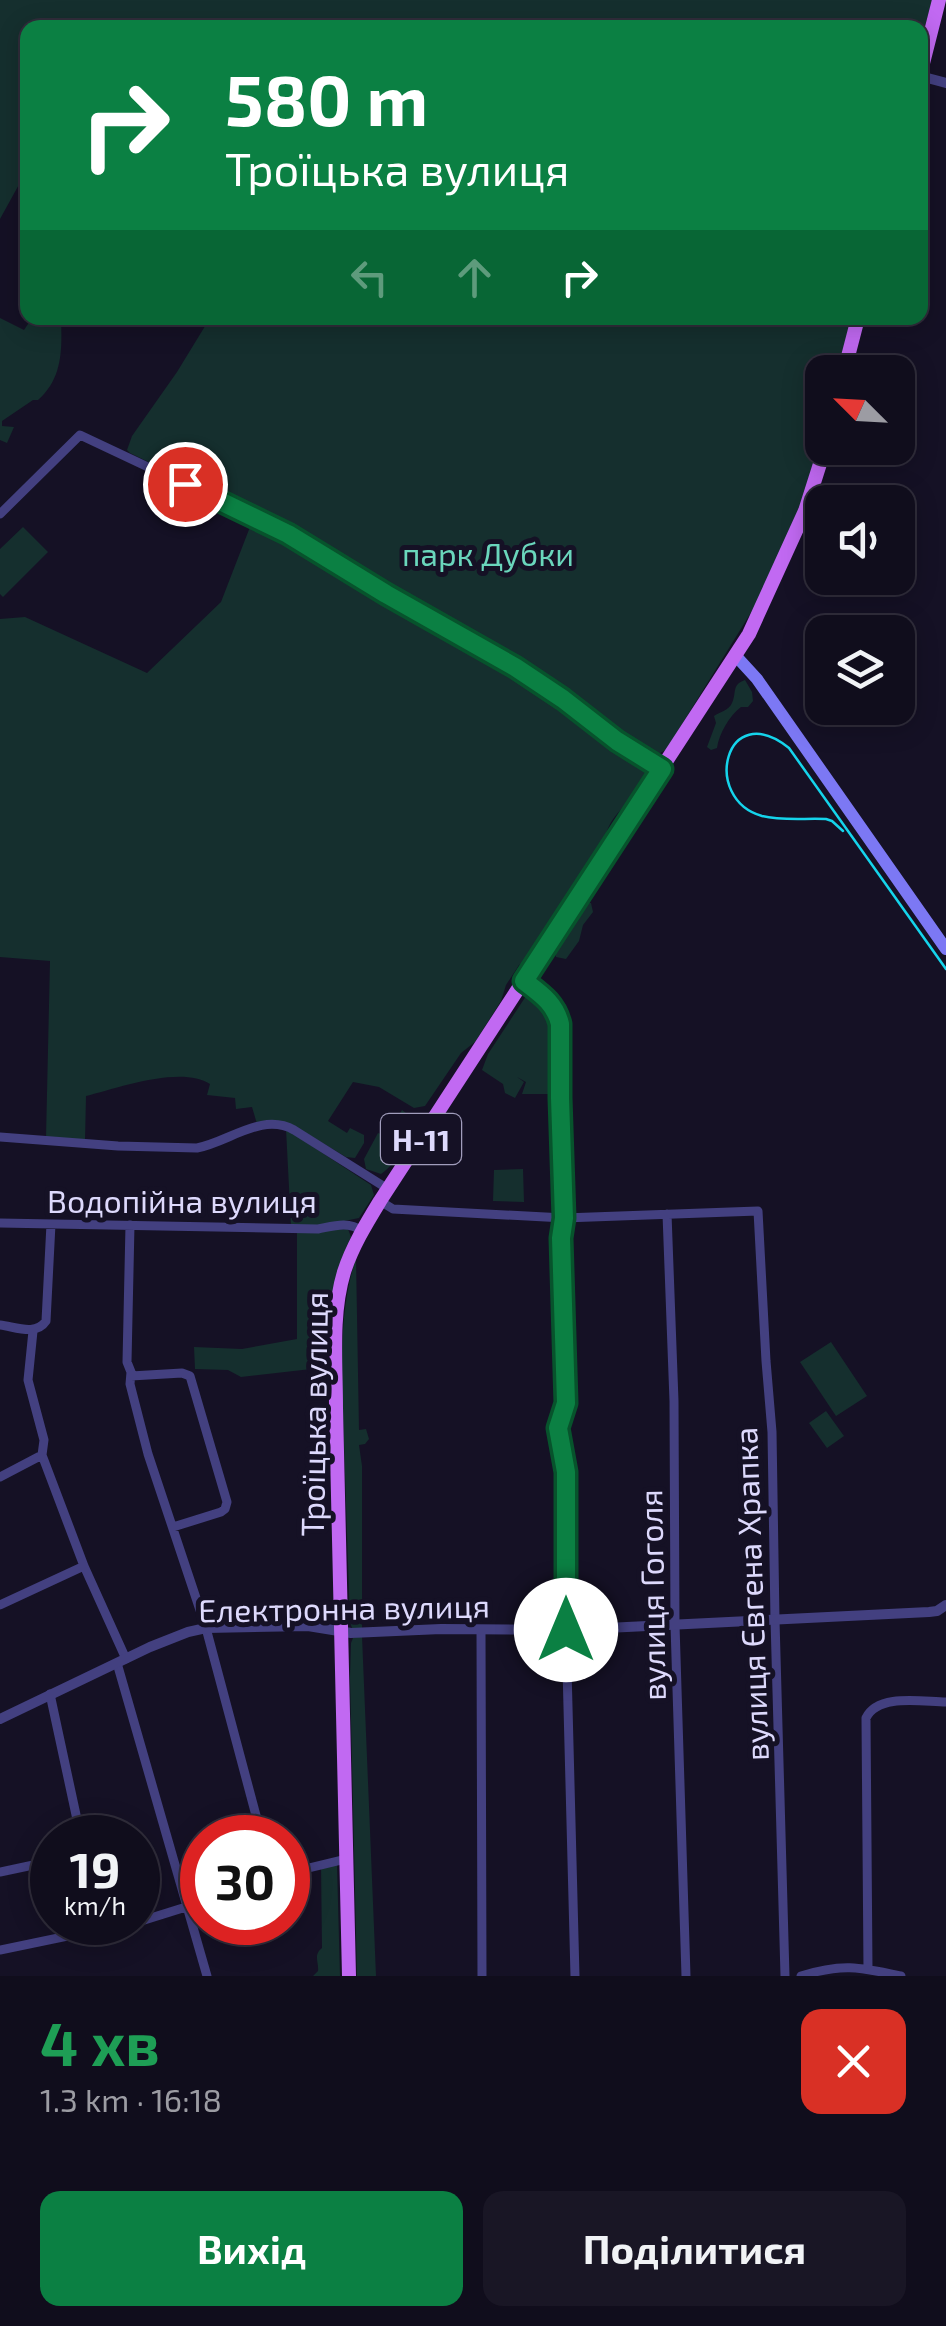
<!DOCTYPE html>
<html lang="uk">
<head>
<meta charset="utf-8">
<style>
  body { margin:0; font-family:"Exo 2",sans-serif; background:#191625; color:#f1f3f6; height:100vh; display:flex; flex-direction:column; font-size:38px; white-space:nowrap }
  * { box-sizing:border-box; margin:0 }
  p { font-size:32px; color:#9c9ca3 }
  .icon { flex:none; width:55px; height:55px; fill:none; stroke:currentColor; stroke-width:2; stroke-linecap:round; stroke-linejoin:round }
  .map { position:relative; height:1976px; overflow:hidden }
  .sheet { display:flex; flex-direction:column; background:#100d1c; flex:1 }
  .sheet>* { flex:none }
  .top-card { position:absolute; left:20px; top:20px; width:908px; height:305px; border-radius:20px; box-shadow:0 5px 25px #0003,0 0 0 2px #302d3b; background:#0b8043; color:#fff; overflow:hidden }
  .needle { width:65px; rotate:294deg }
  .fabs { position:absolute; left:805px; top:355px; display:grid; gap:20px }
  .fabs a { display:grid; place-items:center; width:110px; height:110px; border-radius:20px; background:#100d1c; box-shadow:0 5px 25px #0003,0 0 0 2px #302d3b; font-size:50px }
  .speed { position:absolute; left:30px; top:1815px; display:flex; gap:20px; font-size:50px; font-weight:700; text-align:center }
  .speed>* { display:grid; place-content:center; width:130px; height:130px; border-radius:50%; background:#100d1c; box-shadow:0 5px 25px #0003,0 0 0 2px #302d3b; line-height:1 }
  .speed small { font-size:25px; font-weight:400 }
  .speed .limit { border:15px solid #d22; background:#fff; color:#111 }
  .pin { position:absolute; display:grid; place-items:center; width:85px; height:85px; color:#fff; margin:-42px; border:5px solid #fff; border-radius:50%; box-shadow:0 2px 10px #0007 }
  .me { position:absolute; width:110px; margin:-55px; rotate:0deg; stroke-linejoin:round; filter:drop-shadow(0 0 8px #0008) }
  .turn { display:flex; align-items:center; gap:35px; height:210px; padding:0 40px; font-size:45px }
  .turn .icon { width:130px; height:130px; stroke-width:2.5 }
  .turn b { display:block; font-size:70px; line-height:85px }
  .lanes { display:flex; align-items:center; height:95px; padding:0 40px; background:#0003; justify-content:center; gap:50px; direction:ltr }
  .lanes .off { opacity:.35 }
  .round { display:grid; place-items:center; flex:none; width:105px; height:105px; border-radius:20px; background:#191625 }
  .overview { display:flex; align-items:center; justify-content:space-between; height:170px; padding:0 40px }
  h1 { font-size:60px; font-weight:700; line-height:75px; color:#1e9e55 }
  .button { display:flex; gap:20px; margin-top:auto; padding:20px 40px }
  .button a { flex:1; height:115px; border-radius:20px; background:#0b8043; color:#fff; font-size:40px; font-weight:700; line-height:115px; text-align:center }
  .button a+a { background:#191625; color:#f1f3f6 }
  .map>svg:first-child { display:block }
  .green { fill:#152f2e }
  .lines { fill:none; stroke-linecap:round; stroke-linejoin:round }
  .minor { stroke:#434080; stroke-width:9 }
  .tertiary { stroke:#434080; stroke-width:10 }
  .secondary { stroke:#7c78f4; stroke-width:12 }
  .primary { stroke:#c169f2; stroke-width:14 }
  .tram { stroke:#15d4eb; stroke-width:2.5 }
  .route-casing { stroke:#07532c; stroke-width:25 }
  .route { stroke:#0b8043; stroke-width:18 }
  .labels { text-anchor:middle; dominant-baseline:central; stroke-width:10; stroke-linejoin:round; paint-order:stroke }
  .shield { fill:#151125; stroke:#a19dbc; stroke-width:2.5 }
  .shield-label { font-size:30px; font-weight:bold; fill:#ddd9fc }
  .park-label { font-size:32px; fill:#6ad6bc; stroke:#151125 }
  .street-label { font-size:32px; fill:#ddd9fc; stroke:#151125 }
</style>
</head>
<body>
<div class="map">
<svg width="946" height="1976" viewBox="0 0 946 1976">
  <rect width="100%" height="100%" fill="#151125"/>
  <path class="green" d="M 0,0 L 932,0 L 920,45 L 920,28 L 28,28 L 27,170 L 0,219 Z
    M 0,318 L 24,330 L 32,318 L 61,318 C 62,349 63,378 38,400 L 33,400 L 2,421 L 2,426 L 14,427 L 7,443 L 0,440 Z
    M 210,318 L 851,318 L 838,372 L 822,372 L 822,434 L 800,508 L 755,606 L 666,750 L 654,756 L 641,752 C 643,757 647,761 648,767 C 652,790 609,810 606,836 L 528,959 L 519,965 L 506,985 L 501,1001 L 475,1042 L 461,1053 L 425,1106 L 414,1108 L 379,1087 L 353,1082 L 328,1121 L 347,1133 L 350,1128 L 364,1135 L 364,1143 L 355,1158 L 346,1157 L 296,1127 L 257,1124 L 252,1107 L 236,1109 L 235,1098 L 207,1095 L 210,1084 C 182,1065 117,1088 86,1096 L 85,1141 L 46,1138 L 50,961 L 0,957 L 0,619 L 25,617 L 147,673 L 221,602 L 255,514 L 130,453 L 127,450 L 132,436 L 177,372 Z
    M 23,527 L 48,552 L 3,597 L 0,594 L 0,549 Z
    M 745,680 L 752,692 L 753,701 L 748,707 L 741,707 C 729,716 719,734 717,748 L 711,750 L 707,747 L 716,723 L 714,716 C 720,712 729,710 732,703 C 737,693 731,685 745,680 Z
    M 587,903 L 591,903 L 593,912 L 583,925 L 579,941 L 566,959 L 556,957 L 554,951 Z
    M 531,993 C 568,1012 558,1059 558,1094 L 522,1094 L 526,1082 L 517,1077 L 524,1082 L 515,1098 L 505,1093 L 503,1084 L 482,1070 L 488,1054 L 526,996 Z
    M 402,1110 L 415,1120 C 413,1138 396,1164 381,1174 L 366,1169 L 364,1159 L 378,1133 L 390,1137 L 399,1125 L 395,1122 Z
    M 286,1129 L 371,1185 L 374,1195 L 359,1218 L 325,1225 L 291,1226 Z
    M 523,1169 L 524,1202 L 493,1201 L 494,1170 Z
    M 348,1229 L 351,1237 C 329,1282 329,1318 329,1367 L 241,1377 L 228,1370 L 195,1369 L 194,1347 L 242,1349 L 297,1339 L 297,1231 Z
    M 356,1258 L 359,1430 L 366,1429 L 369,1439 L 365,1444 L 359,1445 L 362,1466 L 362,1629 L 352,1628 L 350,1622 C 348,1563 346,1503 344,1443 C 342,1382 337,1316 356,1258 Z
    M 831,1342 L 867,1396 L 836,1416 L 800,1362 Z
    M 826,1411 L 844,1436 L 827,1448 L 809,1423 Z
    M 362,1636 L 376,1976 L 357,1976 L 350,1677 L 351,1643 L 353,1638 Z
    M 337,1865 L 340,1976 L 313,1976 L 318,1971 C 319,1962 313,1955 322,1948 L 321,1866 Z"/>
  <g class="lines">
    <path class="minor" d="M 0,514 L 80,435 L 288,533 L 386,594 L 515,667 L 563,699 L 617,741 L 661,769
      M 524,981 C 541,994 555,1003 560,1024 L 560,1098 L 564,1218 L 561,1237 L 566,1403 L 558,1428 L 566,1472 L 566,1630 L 575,1976
      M 0,1137 L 118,1146 L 197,1148 C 229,1142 262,1112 294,1130 L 388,1189
      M 380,1201 L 393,1209 L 564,1218 L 758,1211 L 766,1361 L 772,1432 L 775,1620 L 785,1976
      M 667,1214 L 674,1401 L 675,1625 L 686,1976
      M 0,1223 L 318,1229 C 334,1226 348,1221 362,1231
      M 130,1225 L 127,1362 L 131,1372 L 130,1384 L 148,1454 L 206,1628 L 262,1838
      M 0,1325 C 16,1327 36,1336 46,1321 L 51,1224
      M 33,1331 L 28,1380 L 44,1440 L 42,1455 L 84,1566 L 126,1659
      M 131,1376 L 182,1373 L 190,1376 L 227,1502 L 225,1509 L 221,1512 L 173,1527
      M 0,1477 L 42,1455
      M 0,1605 L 84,1566
      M 481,1630 L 482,1976
      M 117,1663 L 207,1976
      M 50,1694 L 81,1838
      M 0,1872 L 52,1861
      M 288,1873 L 346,1859
      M 138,1922 L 202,1902
      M 0,1950 L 135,1922
      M 868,1969 L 866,1718 C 878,1693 923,1702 946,1702
      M 801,1976 C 842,1963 859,1967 901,1976"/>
    <path class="tertiary" d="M 920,76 L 946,83
      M 0,1719 L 150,1647 L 188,1632 L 206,1628 L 308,1626 L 351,1633 L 441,1629 L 566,1630 L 929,1612 L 937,1611 L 946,1605"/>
    <path class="secondary" d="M 735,655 L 757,679 L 946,949"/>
    <path class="primary" d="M 920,75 L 939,0
      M 844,372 L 858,318
      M 349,1976 L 336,1408 C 336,1363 331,1315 344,1272 C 352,1247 366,1224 380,1201 L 749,634 L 805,511 L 825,448"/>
    <path class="tram" d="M 843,831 L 832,821 L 826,819 C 805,818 782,821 762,816 C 701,799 725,697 789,748 L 946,969"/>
  </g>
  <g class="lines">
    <g class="route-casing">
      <path id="route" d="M 185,484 L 288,534 L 386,594 L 515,667 L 563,699 L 617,741 L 662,769 L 524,981 C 541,994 555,1003 560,1024 L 560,1098 L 564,1218 L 561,1238 L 566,1403 L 558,1428 L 566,1472 L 566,1630"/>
    </g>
    <use href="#route" class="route"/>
  </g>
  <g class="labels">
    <rect class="shield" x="381" y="1114" width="80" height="50" rx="8"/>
    <g class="shield-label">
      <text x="421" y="1139">Н-11</text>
    </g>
    <g class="park-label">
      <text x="488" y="553">парк Дубки</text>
    </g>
    <g class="street-label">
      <text x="182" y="1200">Водопійна вулиця</text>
      <text transform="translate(313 1414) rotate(-89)">Троїцька вулиця</text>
      <text transform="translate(750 1594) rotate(-92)">вулиця Євгена Храпка</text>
      <text transform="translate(651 1595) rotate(-91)">вулиця Гоголя</text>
      <text transform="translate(344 1607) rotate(-1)">Електронна вулиця</text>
    </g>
  </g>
</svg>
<div class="fabs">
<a><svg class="needle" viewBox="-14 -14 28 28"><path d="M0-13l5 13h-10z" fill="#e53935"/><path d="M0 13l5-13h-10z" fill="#9c9ca3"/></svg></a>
<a><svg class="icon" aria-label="sound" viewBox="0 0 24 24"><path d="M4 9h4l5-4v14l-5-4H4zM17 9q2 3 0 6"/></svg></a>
<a><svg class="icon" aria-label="layers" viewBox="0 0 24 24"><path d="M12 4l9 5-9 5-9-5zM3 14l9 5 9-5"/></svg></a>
</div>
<div class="speed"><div>19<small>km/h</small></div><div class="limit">30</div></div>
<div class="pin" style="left:185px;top:484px;background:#d93025"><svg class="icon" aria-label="arrive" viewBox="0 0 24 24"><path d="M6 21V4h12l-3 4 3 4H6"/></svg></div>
<svg class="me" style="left:566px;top:1630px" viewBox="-20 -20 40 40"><circle r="19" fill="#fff"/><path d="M0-13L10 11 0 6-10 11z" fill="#0b8043"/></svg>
<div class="top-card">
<div class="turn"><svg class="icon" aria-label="right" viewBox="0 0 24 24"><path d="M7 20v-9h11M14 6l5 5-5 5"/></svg><div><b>580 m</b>Троїцька вулиця</div></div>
<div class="lanes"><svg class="icon off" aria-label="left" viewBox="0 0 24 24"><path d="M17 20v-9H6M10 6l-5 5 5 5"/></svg><svg class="icon off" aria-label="ahead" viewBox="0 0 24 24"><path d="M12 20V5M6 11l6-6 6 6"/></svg><svg class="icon" aria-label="right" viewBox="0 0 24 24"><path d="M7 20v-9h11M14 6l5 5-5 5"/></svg></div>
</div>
</div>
<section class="sheet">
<div class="overview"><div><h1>4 хв</h1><p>1.3 km · 16:18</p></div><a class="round" style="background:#d93025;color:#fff"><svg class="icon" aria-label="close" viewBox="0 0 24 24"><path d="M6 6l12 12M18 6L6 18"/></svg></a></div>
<div class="button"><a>Вихід</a><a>Поділитися</a></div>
</section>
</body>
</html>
